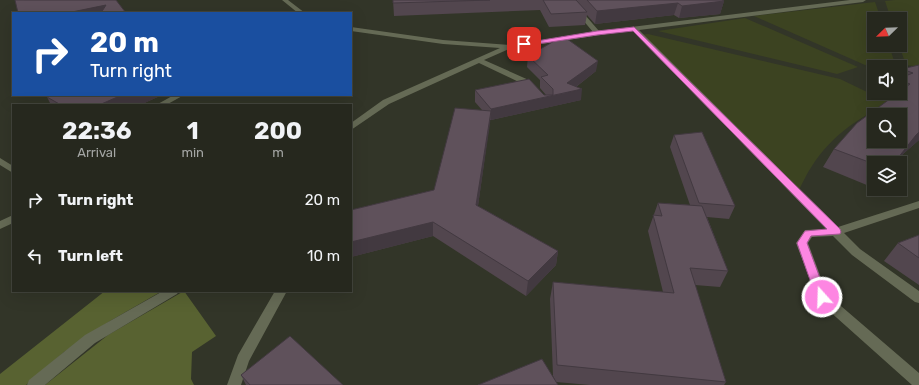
<!DOCTYPE html>
<html lang="en">
<head>
<meta charset="utf-8">
<style>
  body { margin:0; font-family:Rubik,sans-serif; background:#32342b; color:#f1f3f6; height:100vh; display:flex; flex-direction:column; font-size:15px; white-space:nowrap }
  * { box-sizing:border-box; margin:0 }
  p { font-size:13px; color:#a4a6a4 }
  .icon { flex:none; width:22px; height:22px; fill:none; stroke:currentColor; stroke-width:2; stroke-linecap:round; stroke-linejoin:round }
  .map { position:relative; flex:1; overflow:hidden }
  .side { position:absolute; left:12px; top:104px; width:340px; height:188px; display:flex; flex-direction:column; background:#26281e; border-radius:0px; box-shadow:0 4px 16px #0002,0 0 0 1px #42443c }
  .side>* { flex:none }
  .banner { position:absolute; left:12px; top:12px; width:340px; height:84px; border-radius:0px; box-shadow:0 4px 16px #0002,0 0 0 1px #42443c; background:#1a4fa0; color:#fff; overflow:hidden }
  .needle { width:26px; rotate:247deg }
  .tools { position:absolute; left:867px; top:12px; display:grid; gap:8px }
  .tools a { display:grid; place-items:center; width:40px; height:40px; border-radius:0px; background:#26281e; box-shadow:0 4px 16px #0002,0 0 0 1px #42443c; font-size:20px }
  .pin { position:absolute; display:grid; place-items:center; width:34px; height:34px; color:#fff; margin:-17px; border-radius:8px; box-shadow:0 2px 6px #0006 }
  .me { position:absolute; width:44px; margin:-22px; rotate:340deg; stroke-linejoin:round; filter:drop-shadow(0 0 3px #0008) }
  .turn { display:flex; align-items:center; gap:14px; height:84px; padding:0 12px; font-size:18px }
  .turn .icon { width:52px; height:52px; stroke-width:2.5 }
  .turn b { display:block; font-size:28px; line-height:34px }
  .eta { display:flex; justify-content:space-evenly; align-items:center; height:68px; text-align:center }
  .eta b { font-size:24px; font-weight:700; line-height:28px }
  ul { padding:0; list-style:none }
  li { display:flex; align-items:center; gap:12px; height:56px; padding:0 12px }
  li div { flex:1 }
  li b { display:block; font-size:15px }
  li em { font-style:normal }
  .map>svg:first-child { display:block }
  .green { fill:#3c4321 }
  .forest { fill:#586231 }
  .lines { fill:none; stroke-linecap:round; stroke-linejoin:round }
  .lane { fill:#656a55; fill-rule:evenodd }
  .wall { fill:#52464e }
  .shaded-wall { fill:#423940 }
  .building { fill:#5f515b; stroke:#423940; fill-rule:evenodd }
  .route { fill:#fd86e2; stroke:#a45793 }
</style>
</head>
<body>
<div class="map">
<svg width="919" height="385" viewBox="0 0 919 385">
  <rect width="100%" height="100%" fill="#323528"/>
  <path class="green" d="M 895,0 L 919,0 L 919,67 L 906,65 L 899,45 L 900,19 L 891,19 L 885,1 Z
    M 875,2 L 881,19 L 874,19 L 874,45 L 889,45 L 894,61 L 865,65 L 754,16 Z
    M 745,18 L 858,67 L 837,74 L 658,31 Z
    M 648,34 L 840,79 L 890,103 C 859,117 831,136 812,166 C 807,173 803,182 799,190 L 638,35 Z"/>
  <path class="forest" d="M 105,291 L 162,291 L 110,321 L 64,352 L 26,385 L 0,385 L 0,374 Z
    M 184,291 L 216,336 L 192,352 L 191,379 L 194,385 L 45,385 L 108,335 Z"/>
  <g class="lines">
    <path class="lane" d="M 282,0 L 288,0 L 305,13 L 298,13 Z
      M 566,0 L 572,0 L 599,31 L 850,0 L 866,0 L 863,2 L 639,30 L 838,227 L 919,201 L 919,208 L 844,233 L 860,249 L 919,291 L 919,303 L 915,302 L 852,255 L 833,236 L 812,237 L 808,243 L 827,294 L 919,373 L 919,385 L 912,385 L 818,301 L 796,243 L 805,230 L 826,229 L 633,30 L 509,49 L 484,60 L 531,81 L 537,89 L 536,91 L 530,91 L 525,85 L 479,63 L 389,104 L 351,130 L 351,123 L 383,100 L 500,48 L 443,44 L 351,31 L 351,27 L 443,40 L 510,45 L 593,32 Z
      M 174,95 L 184,95 L 166,105 L 156,105 Z
      M 0,158 L 13,166 L 13,173 L 0,165 Z
      M 13,215 L 13,223 L 0,229 L 0,221 Z
      M 163,291 L 179,291 L 177,294 L 95,343 L 45,385 L 27,385 L 29,380 L 85,335 Z
      M 275,291 L 287,291 L 249,361 L 241,385 L 227,385 L 238,355 Z"/>
  </g>
  <path class="wall" d="M 393,0 L 722,0 L 724,1 L 720,14 L 679,18 L 674,15 L 595,24 L 587,15 L 585,25 L 549,27 L 540,10 L 394,16 Z
    M 528,56 L 596,71 L 576,87 L 581,100 L 491,120 L 490,120 L 478,206 L 558,251 L 556,265 L 526,296 L 433,236 L 351,257 L 351,210 L 434,190 L 482,110 L 475,102 L 475,90 L 546,95 L 540,88 L 540,80 L 527,67 Z
    M 919,65 L 919,140 L 903,154 L 896,163 L 874,163 L 874,188 L 823,167 L 834,149 L 891,98 L 887,96 L 889,93 L 900,93 L 900,73 L 902,69 Z
    M 162,95 L 140,105 L 51,105 L 47,97 Z
    M 674,135 L 735,206 L 729,219 L 707,217 L 728,271 L 720,287 L 695,285 L 726,382 L 724,385 L 590,385 L 556,382 L 553,376 L 550,299 L 553,282 L 663,292 L 648,231 L 658,203 L 690,205 L 670,147 Z
    M 919,235 L 919,285 L 884,261 L 898,243 Z
    M 241,375 L 343,385 L 246,385 Z"/>
  <path class="shaded-wall" d="M 724,1 L 720,14 L 679,18 L 682,6 Z
    M 678,3 L 674,15 L 595,24 L 597,11 Z
    M 106,5 L 109,13 L 67,13 Z
    M 598,61 L 596,71 L 569,92 L 582,89 L 581,100 L 491,120 L 491,109 L 566,93 L 567,83 Z
    M 122,95 L 162,95 L 140,105 L 99,105 Z
    M 491,111 L 490,124 L 476,219 L 476,205 Z
    M 919,132 L 919,140 L 903,154 L 896,163 L 894,163 L 916,135 Z
    M 433,222 L 433,236 L 351,257 L 351,242 Z
    M 558,251 L 556,265 L 526,296 L 528,281 Z"/>
  <path class="building" d="M 15,0 L 116,0 L 126,13 L 101,13 L 106,5 L 67,13 L 18,13 Z
    M 393,0 L 490,0 L 393,3 Z
    M 543,0 L 576,0 L 587,12 L 551,14 Z
    M 587,0 L 722,0 L 724,1 L 682,6 L 678,3 L 597,11 Z
    M 563,36 L 598,61 L 567,83 L 582,89 L 491,109 L 475,90 L 529,79 L 544,95 L 553,95 L 553,89 L 541,77 L 548,75 L 528,56 Z
    M 919,65 L 919,132 L 916,135 L 894,163 L 874,163 L 874,164 L 834,149 L 857,123 L 898,93 L 900,93 L 900,91 L 910,84 L 900,80 L 900,78 L 913,73 L 902,69 ZM 874,115 L 900,115 L 900,141 L 874,141 Z
    M 53,95 L 122,95 L 99,105 L 61,105 L 47,97 Z
    M 455,108 L 491,111 L 476,205 L 558,251 L 528,281 L 433,222 L 351,242 L 351,210 L 434,190 Z
    M 702,132 L 735,206 L 699,203 L 674,135 Z
    M 658,203 L 702,206 L 728,271 L 690,268 L 726,382 L 557,365 L 553,282 L 674,293 L 653,215 L 662,216 Z
    M 919,235 L 919,258 L 898,243 Z
    M 290,336 L 343,385 L 250,385 L 241,375 Z
    M 542,359 L 558,385 L 478,385 Z"/>
  <path class="route" d="M 634,27 L 840,229 L 841,232 L 840,234 L 811,236 L 807,243 L 827,297 L 826,300 L 822,301 L 818,300 L 816,297 L 797,243 L 805,231 L 827,229 L 633,31 L 597,35 L 524,46 L 521,44 L 524,43 L 597,31 Z"/>
</svg>
<div class="tools">
<a><svg class="needle" viewBox="-14 -14 28 28"><path d="M0-13l5 13h-10z" fill="#e53935"/><path d="M0 13l5-13h-10z" fill="#a4a6a4"/></svg></a>
<a><svg class="icon" aria-label="sound" viewBox="0 0 24 24"><path d="M4 9h4l5-4v14l-5-4H4zM17 9q2 3 0 6"/></svg></a>
<a><svg class="icon" aria-label="search" viewBox="0 0 24 24"><circle cx="10" cy="10" r="6"/><path d="M15 15l6 6"/></svg></a>
<a><svg class="icon" aria-label="layers" viewBox="0 0 24 24"><path d="M12 4l9 5-9 5-9-5zM3 14l9 5 9-5"/></svg></a>
</div>
<div class="pin" style="left:524px;top:44px;background:#d93025"><svg class="icon" aria-label="arrive" viewBox="0 0 24 24"><path d="M6 21V4h12l-3 4 3 4H6"/></svg></div>
<svg class="me" style="left:822px;top:297px" viewBox="-20 -20 40 40"><circle r="17" fill="#fd86e2" stroke="#fff" stroke-width="3"/><path d="M0-11L8 9 0 5-8 9z" fill="#fff"/></svg>
<div class="banner">
<div class="turn"><svg class="icon" aria-label="right" viewBox="0 0 24 24"><path d="M7 20v-9h11M14 6l5 5-5 5"/></svg><div><b>20 m</b>Turn right</div></div>
</div>
<section class="side">
<div class="eta">
<div><b>22:36</b><p>Arrival</p></div>
<div><b>1</b><p>min</p></div>
<div><b>200</b><p>m</p></div>
</div>
<ul>
<li><svg class="icon" aria-label="right" viewBox="0 0 24 24"><path d="M7 20v-9h11M14 6l5 5-5 5"/></svg><div><b>Turn right</b></div><em>20 m</em></li>
<li><svg class="icon" aria-label="left" viewBox="0 0 24 24"><path d="M17 20v-9H6M10 6l-5 5 5 5"/></svg><div><b>Turn left</b></div><em>10 m</em></li>
</ul>
</section>
</div>
</body>
</html>
